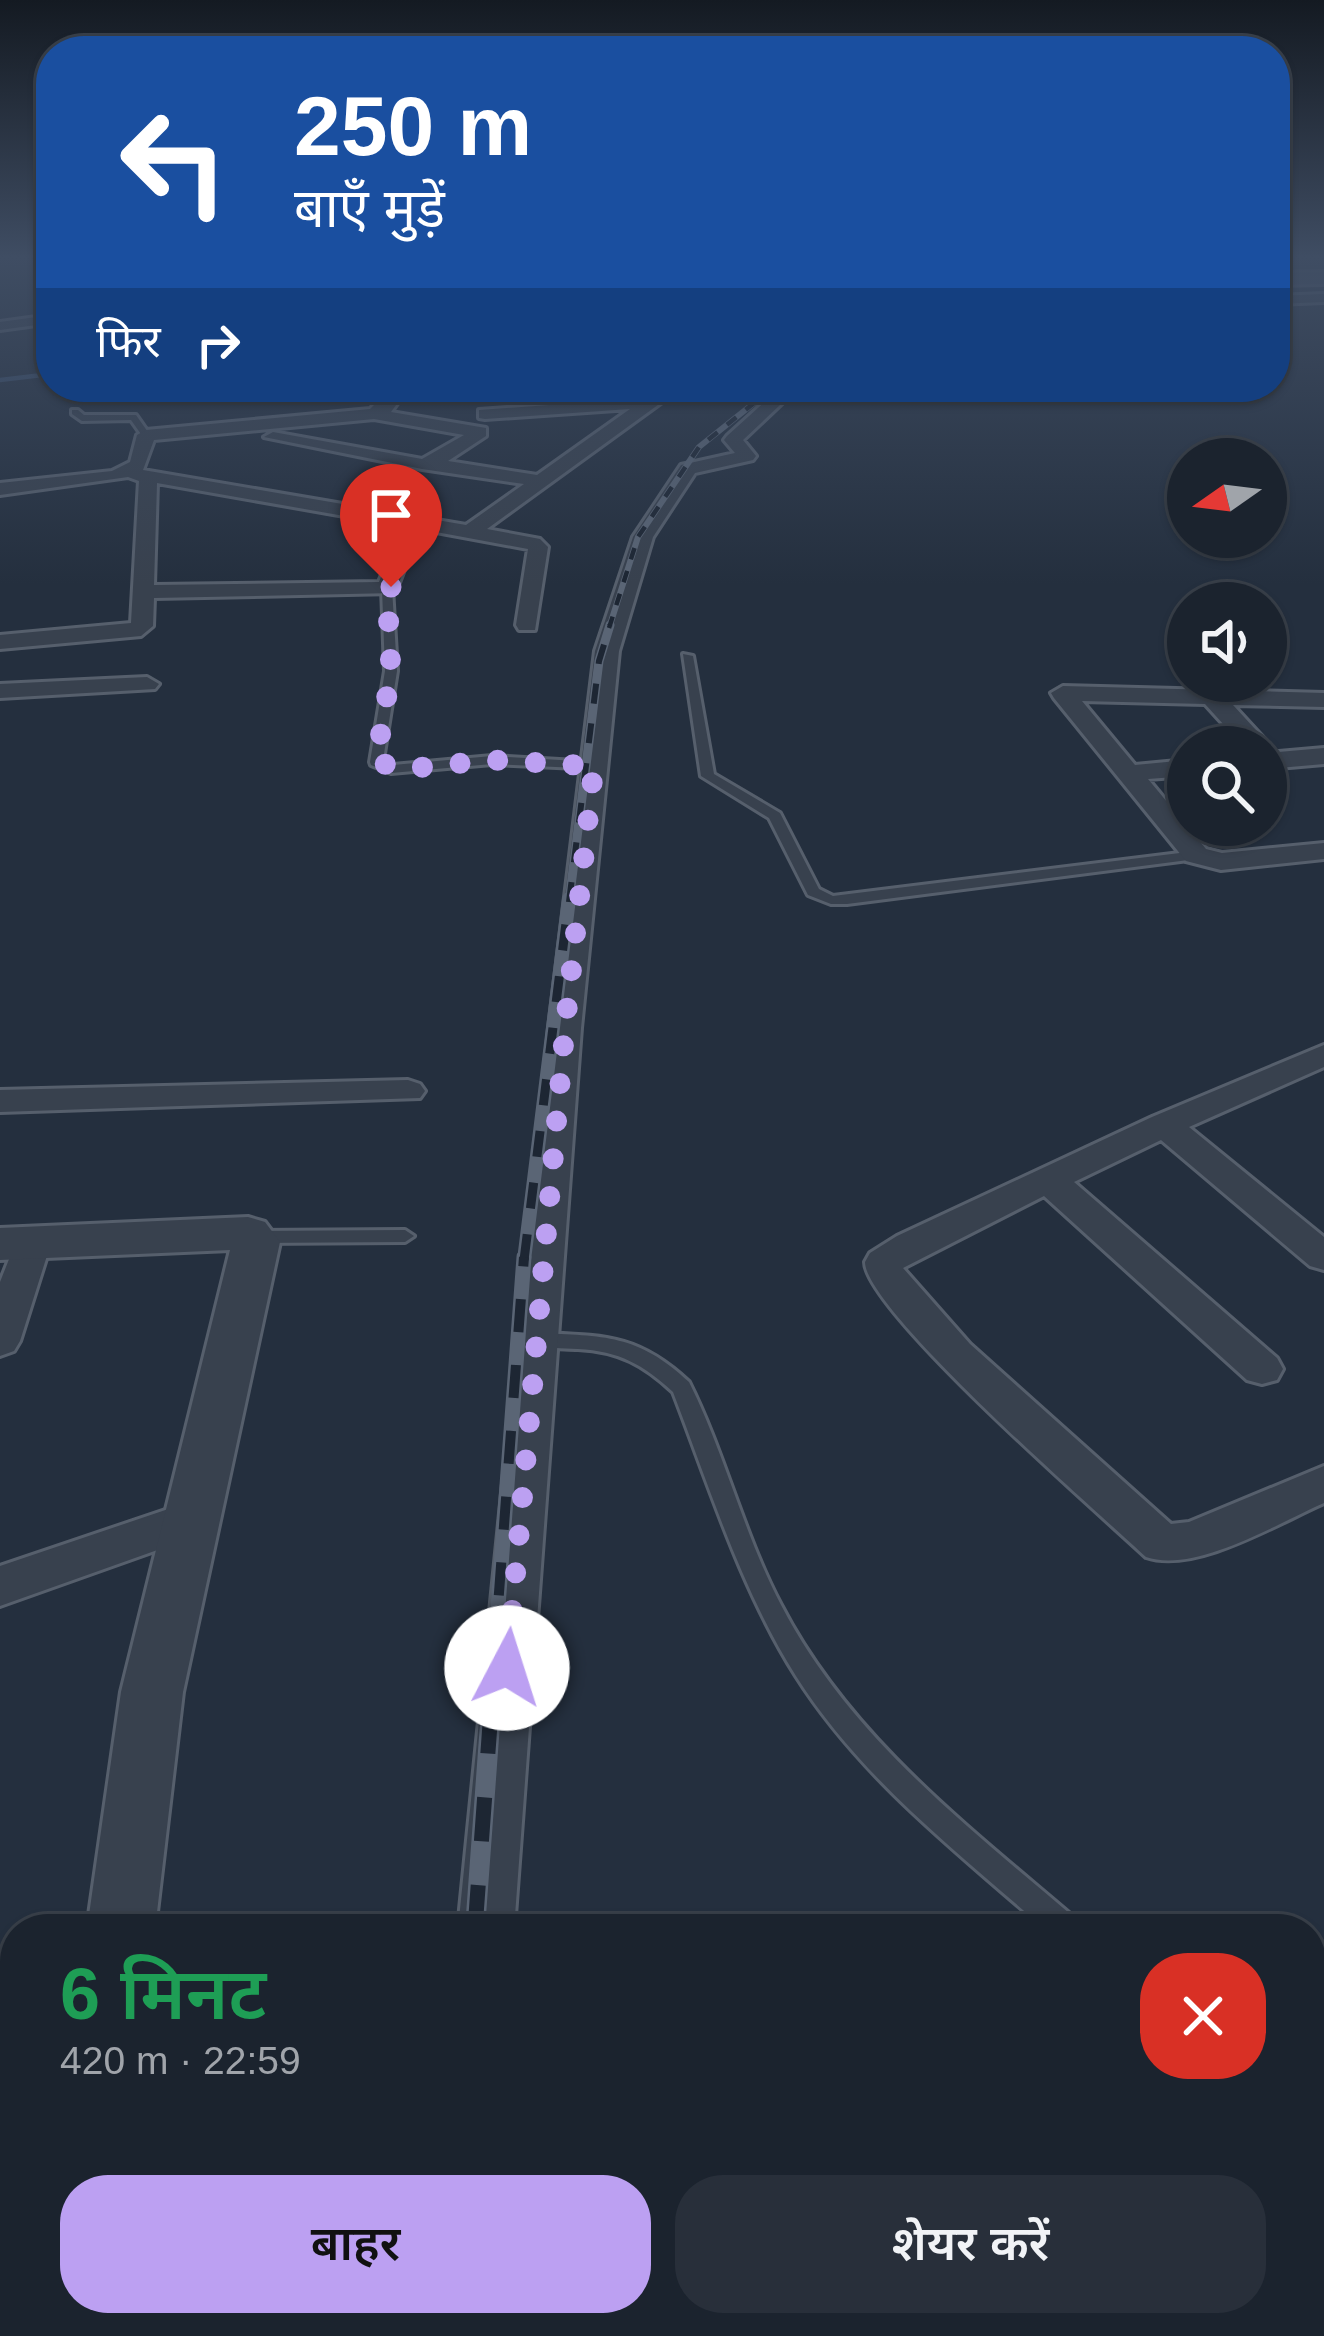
<!DOCTYPE html>
<html lang="hi">
<head>
<meta charset="utf-8">
<style>
  body { margin:0; font-family:Arial,"Noto Sans Devanagari",sans-serif; background:#282f3a; color:#f1f3f6; height:100vh; display:flex; flex-direction:column; font-size:45px; white-space:nowrap }
  * { box-sizing:border-box; margin:0 }
  p { font-size:39px; color:#a0a4aa }
  .icon { flex:none; width:66px; height:66px; fill:none; stroke:currentColor; stroke-width:2; stroke-linecap:round; stroke-linejoin:round }
  .map { position:relative; flex:1; overflow:hidden }
  .sheet { position:absolute; left:0px; top:1914px; width:1326px; height:423px; display:flex; flex-direction:column; background:#1b232e; border-radius:48px 48px 0 0; box-shadow:0 3px 9px #0004,0 0 0 3px #39404a }
  .sheet>* { flex:none }
  .guide { position:absolute; left:36px; top:36px; width:1254px; height:366px; border-radius:48px; box-shadow:0 3px 9px #0004,0 0 0 3px #39404a; background:#1a4fa0; color:#fff; overflow:hidden }
  .needle { width:78px; rotate:256deg }
  .fabs { position:absolute; left:1167px; top:438px; display:grid; gap:24px }
  .fabs a { display:grid; place-items:center; width:120px; height:120px; border-radius:50%; background:#1b232e; box-shadow:0 3px 9px #0004,0 0 0 3px #39404a; font-size:60px }
  .pin { position:absolute; display:grid; place-items:center; width:102px; height:102px; color:#fff; margin:-123px -51px; border-radius:50% 50% 50% 0; rotate:-45deg; box-shadow:0 0 12px #0007 }
  .pin .icon { rotate:45deg }
  .me { position:absolute; width:132px; margin:-66px; rotate:5deg; stroke-linejoin:round; filter:drop-shadow(0 0 9px #0008) }
  .turn { display:flex; align-items:center; gap:42px; height:252px; padding:0 60px; font-size:54px }
  .turn .icon { width:156px; height:156px; stroke-width:2.5 }
  .turn b { display:block; font-size:84px; line-height:102px }
  .then { display:flex; align-items:center; height:114px; padding:0 60px; background:#0003; gap:24px; font-size:45px }
  .round { display:grid; place-items:center; flex:none; width:126px; height:126px; border-radius:48px; background:#282f3a }
  .headline { display:flex; align-items:center; justify-content:space-between; height:204px; padding:0 60px }
  h1 { font-size:72px; font-weight:600; line-height:90px; color:#1e9e55 }
  .primary-button { display:flex; gap:24px; margin-top:auto; padding:24px 60px }
  .primary-button a { flex:1; height:138px; border-radius:48px; background:#bca0f2; color:#111; font-size:48px; font-weight:600; line-height:138px; text-align:center }
  .primary-button a+a { background:#282f3a; color:#f1f3f6 }
  .map>svg:first-child { display:block }
  .lines { fill:none; stroke-linecap:round; stroke-linejoin:round }
  .stream { stroke:#394c67; stroke-width:4.5 }
  .service-casing { stroke:#565f6c; stroke-width:6 }
  .minor-casing { stroke:#565f6c; stroke-width:6 }
  .tertiary-casing { stroke:#565f6c; stroke-width:6 }
  .secondary-casing { stroke:#565f6c; stroke-width:6 }
  .service { fill:#38414e; fill-rule:evenodd }
  .minor { fill:#38414e; fill-rule:evenodd }
  .tertiary { fill:#38414e; fill-rule:evenodd }
  .secondary { fill:#465061; fill-rule:evenodd }
  .rail-far4-casing { stroke:#5a6575; stroke-width:6 }
  .rail-far3-casing { stroke:#5a6575; stroke-width:9 }
  .rail-far2-casing { stroke:#5a6575; stroke-width:14 }
  .rail-far1-casing { stroke:#5a6575; stroke-width:15 }
  .rail-casing { stroke:#5a6575; stroke-width:20 }
  .rail-far4 { stroke:#1d2633; stroke-width:4.5; stroke-dasharray:12; stroke-linecap:butt }
  .rail-far3 { stroke:#1d2633; stroke-width:6; stroke-dasharray:20; stroke-linecap:butt }
  .rail-far2 { stroke:#1d2633; stroke-width:9; stroke-dasharray:26; stroke-linecap:butt }
  .rail-far1 { stroke:#1d2633; stroke-width:10; stroke-dasharray:33; stroke-linecap:butt }
  .rail { stroke:#1d2633; stroke-width:15; stroke-dasharray:44; stroke-linecap:butt }
  .route { stroke:#bca0f2; stroke-width:21; stroke-dasharray:0 37.8 }
</style>
</head>
<body>
<div class="map">
<svg width="1324" height="2336" viewBox="0 0 1324 2336">
  <rect width="100%" height="100%" fill="#242f3e"/>
  <g class="lines">
    <path class="stream" d="M 0,380 L 51,374"/>
    <g class="service-casing">
      <path id="service" d="M 72,410 L 78,410 L 84,415 L 136,415 L 150,435 L 143,437 L 131,420 L 82,421 L 72,414 Z
        M 387,585 L 392,588 L 397,671 L 383,760 L 393,765 L 492,756 L 594,762 L 599,763 L 599,769 L 492,764 L 391,773 L 371,765 L 370,762 L 385,671 L 382,588 Z
        M 683,654 L 693,656 L 714,774 L 780,813 L 819,889 L 833,896 L 1196,851 L 1203,855 L 1196,859 L 847,904 L 831,904 L 808,895 L 769,818 L 701,776 Z
        M 405,1230 L 414,1236 L 405,1242 L 254,1243 L 245,1237 L 254,1231 Z
        M 537,1333 C 604,1336 638,1334 689,1382 C 725,1454 743,1533 781,1605 C 849,1736 966,1825 1076,1919 L 1080,1929 L 1045,1929 C 957,1852 860,1777 796,1676 C 741,1589 710,1488 673,1392 C 644,1365 619,1351 578,1349 C 562,1348 546,1349 530,1345 L 527,1340 L 530,1335 Z"/>
    </g>
    <g class="minor-casing">
      <path id="minor" d="M 1324,294 L 1324,302 L 1275,304 L 1275,296 Z
        M 51,315 L 51,323 L 0,330 L 0,322 Z
        M 392,387 L 409,387 L 391,412 L 486,428 L 486,436 L 448,461 L 537,475 L 630,409 L 485,419 L 479,418 L 479,410 L 646,398 L 699,387 L 742,387 L 662,402 L 487,529 L 540,539 L 548,547 L 535,630 L 519,630 L 516,625 L 528,549 L 420,529 L 395,593 L 154,598 L 153,626 L 141,636 L 0,649 L 0,635 L 131,623 L 139,481 L 128,477 L 0,495 L 0,483 L 112,471 L 130,462 L 137,435 L 146,430 L 370,409 ZM 374,419 L 464,435 L 422,459 L 273,432 L 264,437 L 422,469 L 524,484 L 466,525 L 143,470 L 154,440 ZM 157,483 L 401,526 L 379,582 L 154,585 Z
        M 781,387 L 799,387 L 743,440 L 756,456 L 753,460 L 695,473 L 653,537 L 619,651 L 581,1028 L 514,1929 L 458,1929 L 549,1028 L 595,651 L 633,537 L 681,465 L 735,453 L 724,440 L 727,436 Z
        M 147,677 L 159,684 L 155,689 L 0,698 L 0,684 Z
        M 1063,686 L 1324,693 L 1324,707 L 1233,705 L 1267,742 L 1271,747 L 1266,753 L 1266,747 L 1244,747 L 1205,704 L 1082,701 L 1135,765 L 1188,760 L 1188,776 L 1148,779 L 1206,849 L 1222,853 L 1324,843 L 1324,859 L 1221,870 L 1186,861 L 1054,698 L 1051,693 Z
        M 1324,748 L 1324,764 L 1266,769 L 1266,753 Z
        M 1324,1045 L 1324,1067 L 1189,1127 L 1324,1237 L 1324,1270 L 1310,1266 L 1161,1140 L 1074,1182 L 1277,1358 L 1283,1369 L 1277,1380 L 1262,1384 L 1247,1380 L 1044,1196 L 903,1268 L 970,1344 L 1171,1524 L 1189,1522 L 1324,1466 L 1324,1503 C 1278,1523 1195,1574 1146,1557 C 1100,1514 865,1310 865,1262 L 870,1253 L 897,1236 L 1152,1117 Z
        M 408,1080 L 420,1084 L 425,1091 L 420,1098 L 0,1112 L 0,1090 Z
        M 32,1230 L 45,1234 L 51,1243 L 20,1341 L 14,1351 L 0,1356 L 0,1282 L 19,1234 Z
        M 192,1501 L 208,1506 L 214,1519 L 208,1532 L 0,1606 L 0,1566 Z
        M 15,2138 L 15,2200 L 0,2206 L 0,2144 Z
        M 427,2322 L 491,2322 L 492,2336 L 426,2336 Z"/>
    </g>
    <g class="tertiary-casing">
      <path id="tertiary" d="M 248,1217 L 265,1222 L 280,1242 L 183,1692 L 155,1929 L 87,1929 L 121,1692 L 230,1250 L 0,1260 L 0,1228 Z
        M 28,2322 L 110,2322 L 108,2336 L 26,2336 Z"/>
    </g>
    <g class="secondary-casing">
      <path id="secondary" d="M 1324,272 L 1324,284 L 1275,285 L 1275,273 Z
        M 1324,2108 L 1324,2204 L 1311,2209 L 1311,2113 Z
        M 1324,2288 L 1324,2336 L 1277,2336 L 1283,2322 L 1311,2322 L 1311,2293 Z
        M 1119,2322 L 1217,2322 L 1211,2336 L 1113,2336 Z"/>
    </g>
    <use href="#service" class="service"/>
    <use href="#minor" class="minor"/>
    <use href="#tertiary" class="tertiary"/>
    <use href="#secondary" class="secondary"/>
    <g class="rail-far4-casing">
      <path id="rail-far4" d="M 609,628 L 638,537 L 699,447 L 774,387"/>
    </g>
    <g class="rail-far3-casing">
      <path id="rail-far3" d="M 569,902 L 599,661 L 610,625"/>
    </g>
    <g class="rail-far2-casing">
      <path id="rail-far2" d="M 524,1260 L 569,899"/>
    </g>
    <g class="rail-far1-casing">
      <path id="rail-far1" d="M 489,1727 L 524,1257"/>
    </g>
    <g class="rail-casing">
      <path id="rail" d="M 475,1929 L 490,1724
        M 446,2336 L 447,2322"/>
    </g>
    <use href="#rail-far4" class="rail-far4"/>
    <use href="#rail-far3" class="rail-far3"/>
    <use href="#rail-far2" class="rail-far2"/>
    <use href="#rail-far1" class="rail-far1"/>
    <use href="#rail" class="rail"/>
  </g>
  <linearGradient id="sky" x2="0" y2="1"><stop stop-color="#141a22"/><stop offset="0.44" stop-color="#3f4d63"/><stop offset="1" stop-color="#3f4d63" stop-opacity="0"/></linearGradient>
  <rect width="1324" height="584" fill="url(#sky)"/>
  <g class="lines">
    <path class="route" d="M 391,587 L 387,588 L 391,671 L 376,762 L 405,769 L 492,760 L 594,766 L 565,1028 L 507,1668"/>
  </g>
</svg>
<div class="fabs">
<a><svg class="needle" viewBox="-14 -14 28 28"><path d="M0-13l5 13h-10z" fill="#e53935"/><path d="M0 13l5-13h-10z" fill="#a0a4aa"/></svg></a>
<a><svg class="icon" aria-label="sound" viewBox="0 0 24 24"><path d="M4 9h4l5-4v14l-5-4H4zM17 9q2 3 0 6"/></svg></a>
<a><svg class="icon" aria-label="search" viewBox="0 0 24 24"><circle cx="10" cy="10" r="6"/><path d="M15 15l6 6"/></svg></a>
</div>
<div class="pin" style="left:391px;top:587px;background:#d93025"><svg class="icon" aria-label="arrive" viewBox="0 0 24 24"><path d="M6 21V4h12l-3 4 3 4H6"/></svg></div>
<svg class="me" style="left:507px;top:1668px" viewBox="-20 -20 40 40"><circle r="19" fill="#fff"/><path d="M0-13L10 11 0 6-10 11z" fill="#bca0f2"/></svg>
<div class="guide">
<div class="turn"><svg class="icon" aria-label="left" viewBox="0 0 24 24"><path d="M17 20v-9H6M10 6l-5 5 5 5"/></svg><div><b>250 m</b>बाएँ मुड़ें</div></div>
<div class="then">फिर<svg class="icon" aria-label="right" viewBox="0 0 24 24"><path d="M7 20v-9h11M14 6l5 5-5 5"/></svg></div>
</div>
<section class="sheet">
<div class="headline"><div><h1>6 मिनट</h1><p>420 m · 22:59</p></div><a class="round" style="background:#d93025;color:#fff"><svg class="icon" aria-label="close" viewBox="0 0 24 24"><path d="M6 6l12 12M18 6L6 18"/></svg></a></div>
<div class="primary-button"><a>बाहर</a><a>शेयर करें</a></div>
</section>
</div>
</body>
</html>
